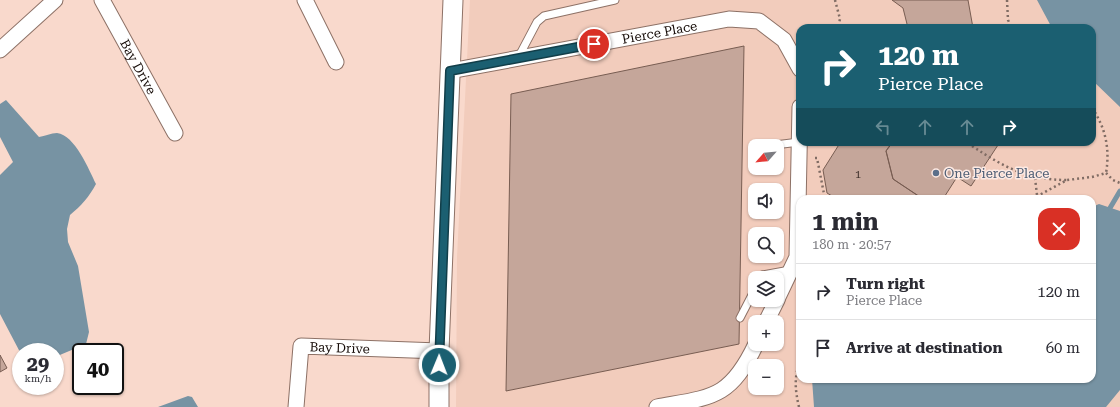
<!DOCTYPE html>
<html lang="en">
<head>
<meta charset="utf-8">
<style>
  body { margin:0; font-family:"Roboto Serif",serif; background:#f7f7f7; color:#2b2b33; height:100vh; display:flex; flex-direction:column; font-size:15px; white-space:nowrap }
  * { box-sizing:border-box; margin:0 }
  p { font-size:13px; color:#7c7c81 }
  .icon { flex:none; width:22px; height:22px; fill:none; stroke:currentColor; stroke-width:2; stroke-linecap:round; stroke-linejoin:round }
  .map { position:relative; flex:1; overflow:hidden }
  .side { position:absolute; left:796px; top:195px; width:300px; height:188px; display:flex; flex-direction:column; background:#fff; border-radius:12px; box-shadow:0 1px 3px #0004 }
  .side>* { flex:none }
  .top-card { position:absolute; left:796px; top:24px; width:300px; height:122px; border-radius:12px; box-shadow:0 1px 3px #0004; background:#1b5f71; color:#fff; overflow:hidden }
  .needle { width:26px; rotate:243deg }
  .buttons { position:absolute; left:748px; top:139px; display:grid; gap:8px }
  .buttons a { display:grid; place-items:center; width:36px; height:36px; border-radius:8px; background:#fff; box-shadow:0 1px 3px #0004; font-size:20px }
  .speed { position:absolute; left:12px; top:343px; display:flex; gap:8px; font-size:20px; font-weight:700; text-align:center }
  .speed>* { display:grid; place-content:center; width:52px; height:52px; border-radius:50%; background:#fff; box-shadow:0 1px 3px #0004; line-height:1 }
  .speed small { font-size:10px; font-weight:400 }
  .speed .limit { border:2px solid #111; border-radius:6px; background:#fff; color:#111 }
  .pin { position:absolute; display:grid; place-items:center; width:34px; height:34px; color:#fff; margin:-17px; border:2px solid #fff; border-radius:50%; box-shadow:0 1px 4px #0007 }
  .me { position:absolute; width:44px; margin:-22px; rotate:1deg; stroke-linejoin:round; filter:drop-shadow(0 0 3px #0008) }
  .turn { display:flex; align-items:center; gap:14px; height:84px; padding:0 16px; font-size:18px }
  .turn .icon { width:52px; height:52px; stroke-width:2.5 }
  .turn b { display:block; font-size:28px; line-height:34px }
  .lanes { display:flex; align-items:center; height:38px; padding:0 16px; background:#0003; justify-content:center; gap:20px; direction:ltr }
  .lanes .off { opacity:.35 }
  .round { display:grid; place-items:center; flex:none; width:42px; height:42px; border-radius:12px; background:#f7f7f7 }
  .overview { display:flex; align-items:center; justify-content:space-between; height:68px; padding:0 16px }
  h1 { font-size:24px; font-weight:700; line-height:30px }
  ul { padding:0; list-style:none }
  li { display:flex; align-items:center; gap:12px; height:56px; padding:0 16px; border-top:1px solid #e1e1e2 }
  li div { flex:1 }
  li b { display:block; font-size:15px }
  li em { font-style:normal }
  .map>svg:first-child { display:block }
  .built { fill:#f2ccbc; fill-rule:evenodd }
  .water { fill:#7793a3 }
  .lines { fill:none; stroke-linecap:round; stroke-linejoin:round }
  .stream { stroke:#7793a3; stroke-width:5 }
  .building { fill:#c5a69a; stroke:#785d52 }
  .service-casing { stroke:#8d7166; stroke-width:9 }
  .minor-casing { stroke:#8d7166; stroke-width:17 }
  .tertiary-casing { stroke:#8d7166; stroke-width:21 }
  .path { stroke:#806c64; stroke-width:2.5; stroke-dasharray:2 3; stroke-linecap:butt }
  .service { stroke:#fff; stroke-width:7 }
  .minor { stroke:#fff; stroke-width:15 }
  .tertiary { stroke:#fff; stroke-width:19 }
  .route-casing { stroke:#123e49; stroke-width:10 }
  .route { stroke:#1b5f71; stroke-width:7 }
  .service-dot { fill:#5c6f8a; stroke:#fde9e2; stroke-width:1.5 }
  .labels { text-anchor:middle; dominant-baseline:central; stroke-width:3; stroke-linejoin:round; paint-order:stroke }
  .number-label { font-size:11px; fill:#41322c }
  .street-label { font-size:13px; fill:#150b07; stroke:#fde9e2 }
  .service-label { font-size:13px; fill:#4e5e75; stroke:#fde9e2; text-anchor:start }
</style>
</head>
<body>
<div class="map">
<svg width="1120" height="407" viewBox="0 0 1120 407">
  <rect width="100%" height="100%" fill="#f9d9cc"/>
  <path class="built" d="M 470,0 L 1120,0 L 1120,407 L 456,407 L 457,257 ZM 800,28 L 1092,28 L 1092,142 L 800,142 ZM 755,146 L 777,146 L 777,168 L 755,168 ZM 755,190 L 777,190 L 777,212 L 755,212 ZM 800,199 L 1092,199 L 1092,379 L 800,379 ZM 755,234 L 777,234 L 777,256 L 755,256 ZM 755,278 L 777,278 L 777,300 L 755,300 ZM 755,322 L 777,322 L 777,344 L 755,344 ZM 755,366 L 777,366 L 777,388 L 755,388 Z"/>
  <path class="water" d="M 1037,0 L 1120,0 L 1120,107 L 1092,80 L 1092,28 L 1052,28 Z
    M 6,100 L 39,137 C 45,136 51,133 57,133 C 75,135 89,170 96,184 C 89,197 81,206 70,215 L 67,229 L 68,242 L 78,266 L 89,332 L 86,344 L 55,357 L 55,352 L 21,352 L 21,354 L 0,314 L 0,175 L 13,162 L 0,137 L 0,104 Z
    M 1099,204 L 1120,211 L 1120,390 L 1106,407 L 814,407 L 812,379 L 1092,379 L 1092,207 Z
    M 188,396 L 192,397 L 198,407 L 158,407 Z"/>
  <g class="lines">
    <path class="stream" d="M 1110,208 L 1120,191"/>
  </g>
  <path class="building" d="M 892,0 L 968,0 L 973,28 L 908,28 L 903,8 Z
    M 744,46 L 739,344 L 506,391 L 511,94 Z
    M 845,142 L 892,142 L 886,151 L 893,179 L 923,199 L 837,199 L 827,193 L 823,170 L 840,143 Z
    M 893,142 L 1000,142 L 971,186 L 957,177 L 943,199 L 923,199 L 893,179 L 886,151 Z
    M 0,355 L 7,368 L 0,372 Z"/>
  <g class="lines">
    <g class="service-casing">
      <path id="service" d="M 518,58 L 537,22 L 544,16 L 615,0
        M 767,146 L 799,142
        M 761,278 L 762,275 L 790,270
        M 740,318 L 755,289"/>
    </g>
    <g class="minor-casing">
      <g id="minor">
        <path id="s1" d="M 102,0 L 175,133"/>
        <path d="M 305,0 L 336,62"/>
        <path d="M 0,50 L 55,0"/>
        <path id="s2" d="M 450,71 L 729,19 L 759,21 L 784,40 L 800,69"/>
        <path d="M 777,299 L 797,257 L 800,107"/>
        <path d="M 766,322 L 777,300"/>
        <path id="s3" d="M 296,407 L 301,346 L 439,351"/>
        <path d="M 657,407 C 712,397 730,399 756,344"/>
      </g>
    </g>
    <g class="tertiary-casing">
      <path id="tertiary" d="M 439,407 L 439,351 L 453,0"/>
    </g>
    <path class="path" d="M 835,0 L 840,19 L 838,28
      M 1007,0 L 1008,20 L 1012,28
      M 1092,108 C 1106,128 1110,150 1106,173
      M 972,146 C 1004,167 1027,180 1067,180
      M 815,158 L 817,158 L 825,199
      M 1106,173 L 1113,180 L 1120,183
      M 1035,178 L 1037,195
      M 1032,199 L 1067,180 L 1092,177 L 1106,173
      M 799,407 C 795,390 794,377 800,361"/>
    <use href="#service" class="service"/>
    <use href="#minor" class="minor"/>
    <use href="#tertiary" class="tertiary"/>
  </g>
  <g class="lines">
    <g class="route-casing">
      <path id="route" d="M 439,365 L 450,71 L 594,44"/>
    </g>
    <use href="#route" class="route"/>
  </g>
  <circle class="service-dot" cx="936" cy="173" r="4"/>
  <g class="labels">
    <g class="number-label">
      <text x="858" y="174">1</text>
    </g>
    <g class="street-label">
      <text stroke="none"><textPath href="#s2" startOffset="213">Pierce Place</textPath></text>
      <text stroke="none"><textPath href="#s1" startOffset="76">Bay Drive</textPath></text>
      <text stroke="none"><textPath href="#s3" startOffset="100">Bay Drive</textPath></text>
    </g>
    <g class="service-label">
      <text x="944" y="173">One Pierce Place</text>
    </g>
  </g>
</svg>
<div class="buttons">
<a><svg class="needle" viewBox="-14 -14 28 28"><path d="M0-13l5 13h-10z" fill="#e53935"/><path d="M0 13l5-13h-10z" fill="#7c7c81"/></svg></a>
<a><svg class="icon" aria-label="sound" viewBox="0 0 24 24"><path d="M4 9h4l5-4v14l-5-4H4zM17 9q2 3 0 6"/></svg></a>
<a><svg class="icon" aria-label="search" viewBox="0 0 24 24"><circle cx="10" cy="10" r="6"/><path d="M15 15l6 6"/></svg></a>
<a><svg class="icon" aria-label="layers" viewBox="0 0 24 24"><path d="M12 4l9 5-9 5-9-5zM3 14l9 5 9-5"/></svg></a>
<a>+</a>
<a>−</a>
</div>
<div class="speed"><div>29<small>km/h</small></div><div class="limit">40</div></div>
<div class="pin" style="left:594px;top:44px;background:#d93025"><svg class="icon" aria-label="arrive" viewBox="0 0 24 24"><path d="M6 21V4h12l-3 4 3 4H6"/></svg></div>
<svg class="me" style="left:439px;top:365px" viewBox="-20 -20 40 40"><circle r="17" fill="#1b5f71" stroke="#fff" stroke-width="3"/><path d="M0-11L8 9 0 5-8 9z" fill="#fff"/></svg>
<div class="top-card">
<div class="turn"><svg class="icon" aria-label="right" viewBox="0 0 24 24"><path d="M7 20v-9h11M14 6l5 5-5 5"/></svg><div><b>120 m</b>Pierce Place</div></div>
<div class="lanes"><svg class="icon off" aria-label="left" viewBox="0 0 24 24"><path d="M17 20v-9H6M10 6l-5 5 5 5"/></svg><svg class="icon off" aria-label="ahead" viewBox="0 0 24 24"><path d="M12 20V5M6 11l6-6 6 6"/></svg><svg class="icon off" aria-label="ahead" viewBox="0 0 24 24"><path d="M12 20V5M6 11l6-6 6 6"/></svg><svg class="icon" aria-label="right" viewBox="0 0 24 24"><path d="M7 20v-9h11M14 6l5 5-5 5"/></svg></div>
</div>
<section class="side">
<div class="overview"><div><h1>1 min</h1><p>180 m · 20:57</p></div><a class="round" style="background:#d93025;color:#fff"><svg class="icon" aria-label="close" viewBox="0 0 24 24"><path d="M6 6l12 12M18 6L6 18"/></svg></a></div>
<ul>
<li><svg class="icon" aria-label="right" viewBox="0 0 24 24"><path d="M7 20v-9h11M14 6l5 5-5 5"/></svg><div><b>Turn right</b><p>Pierce Place</p></div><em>120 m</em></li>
<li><svg class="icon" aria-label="arrive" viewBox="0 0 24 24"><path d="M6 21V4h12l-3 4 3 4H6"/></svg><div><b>Arrive at destination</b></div><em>60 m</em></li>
</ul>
</section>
</div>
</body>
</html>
